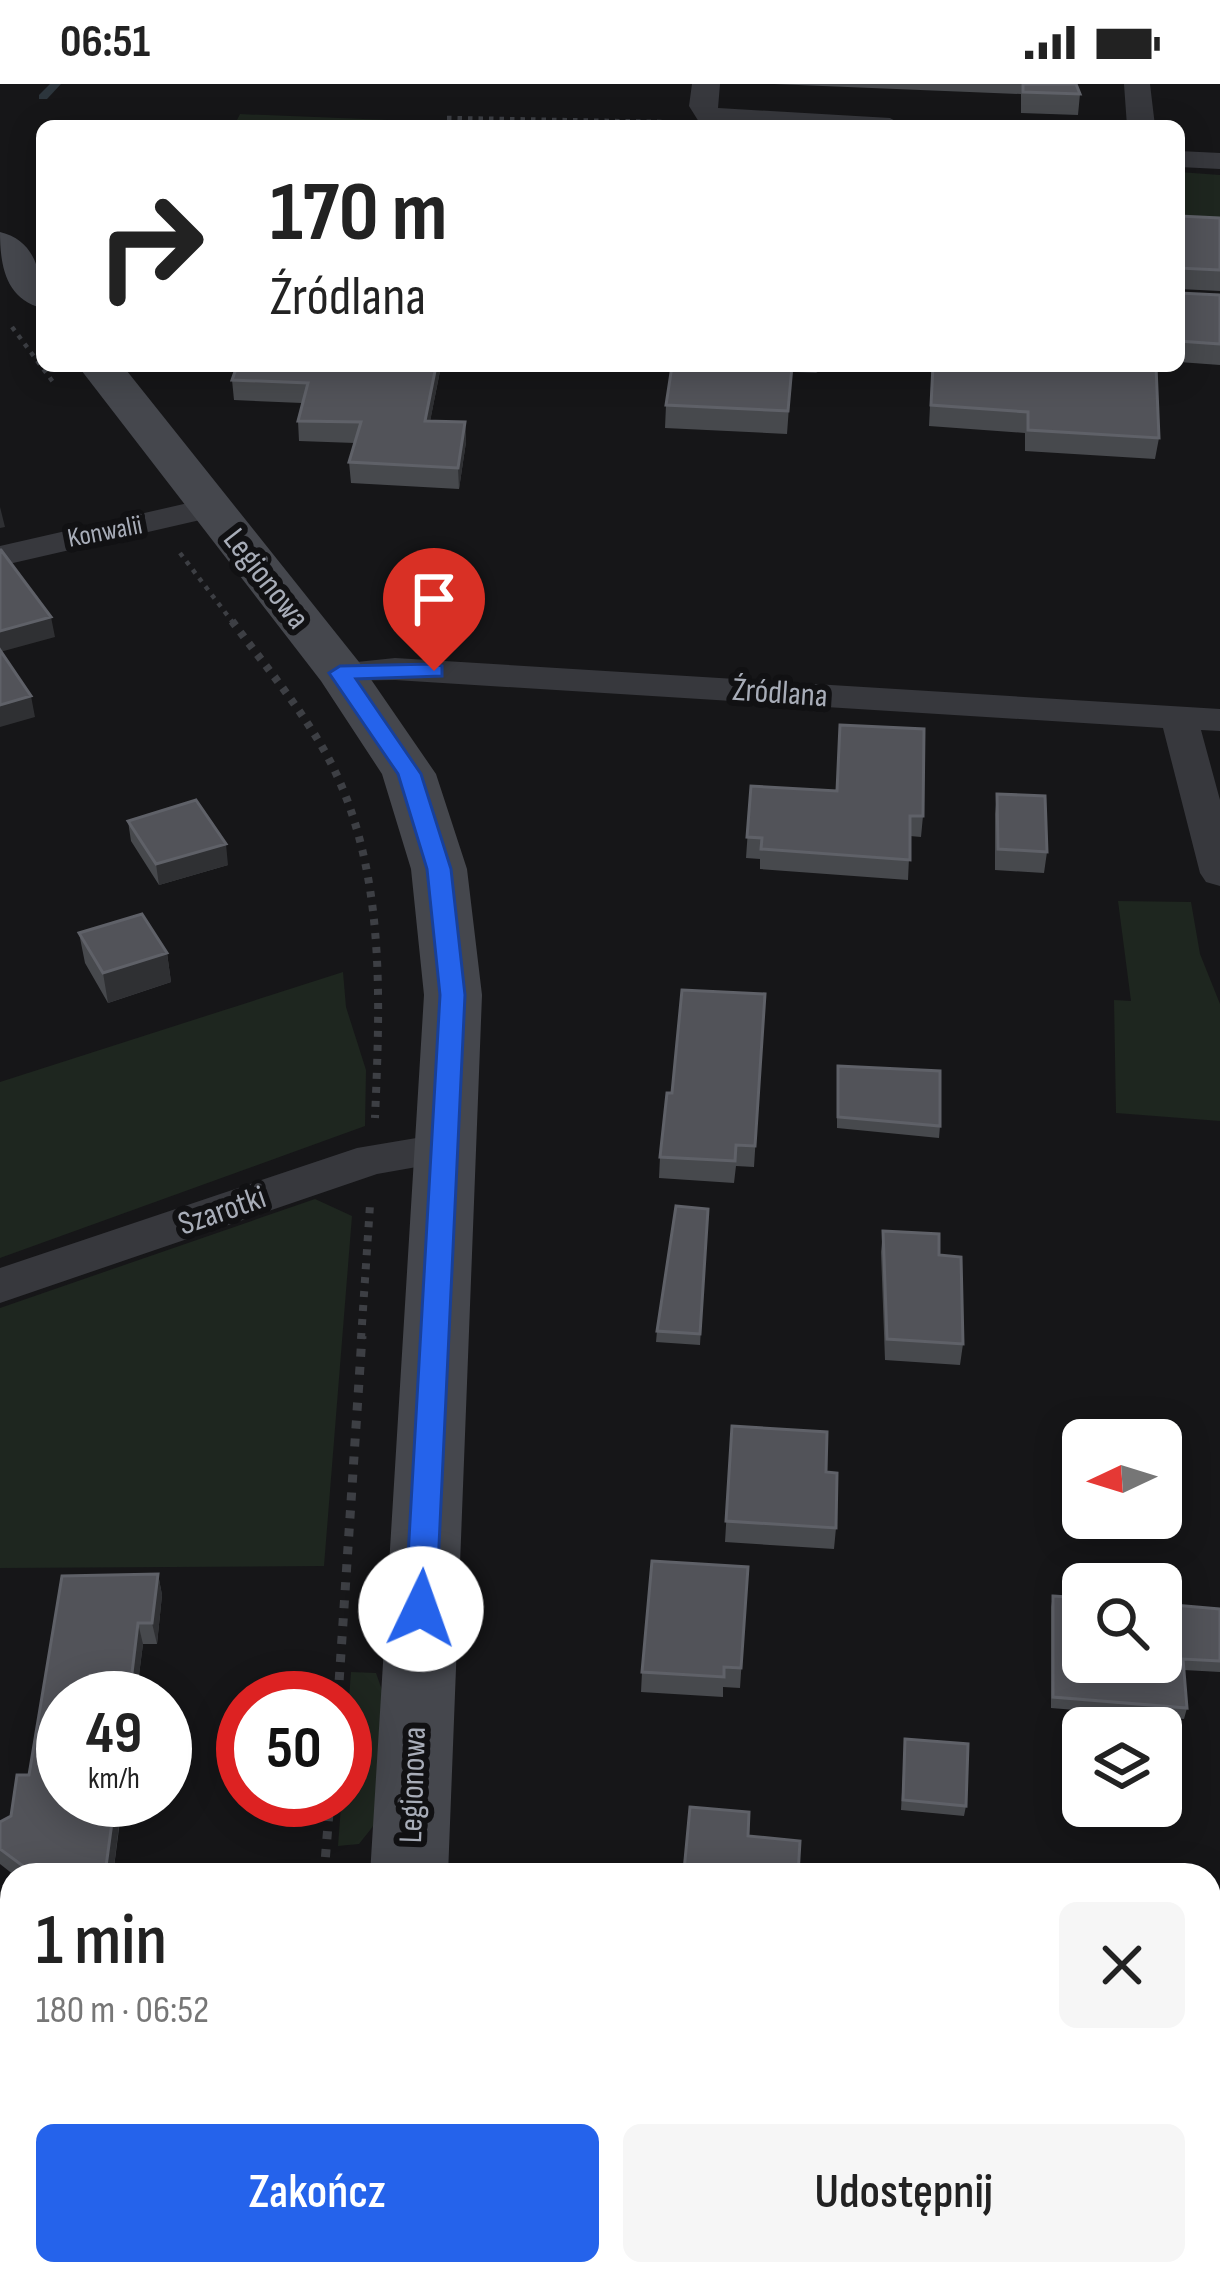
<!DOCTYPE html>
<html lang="pl">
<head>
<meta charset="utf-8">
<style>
  body { margin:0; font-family:"Sofia Sans Condensed",sans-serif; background:#f6f6f6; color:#222; height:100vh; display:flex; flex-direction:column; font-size:45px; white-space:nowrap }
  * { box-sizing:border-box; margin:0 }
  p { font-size:39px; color:#767676 }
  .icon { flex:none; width:66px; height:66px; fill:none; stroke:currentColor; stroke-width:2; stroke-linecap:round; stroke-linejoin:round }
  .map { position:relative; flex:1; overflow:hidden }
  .details { position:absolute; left:0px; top:1779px; width:1221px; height:423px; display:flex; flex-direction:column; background:#fff; border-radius:36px 36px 0 0; box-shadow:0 6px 30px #0003 }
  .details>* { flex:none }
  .top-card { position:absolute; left:36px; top:36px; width:1149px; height:252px; border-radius:18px; box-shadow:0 6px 30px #0003; background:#fff; color:#222; overflow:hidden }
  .needle { width:78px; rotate:266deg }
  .buttons { position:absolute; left:1062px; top:1335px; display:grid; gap:24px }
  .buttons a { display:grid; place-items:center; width:120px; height:120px; border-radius:18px; background:#fff; box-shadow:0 6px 30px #0003; font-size:60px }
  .speed { position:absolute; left:36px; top:1587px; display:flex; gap:24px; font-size:60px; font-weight:700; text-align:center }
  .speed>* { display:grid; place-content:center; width:156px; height:156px; border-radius:50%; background:#fff; box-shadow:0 6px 30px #0003; line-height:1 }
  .speed small { font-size:30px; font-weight:400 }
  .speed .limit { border:18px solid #d22; background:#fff; color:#111 }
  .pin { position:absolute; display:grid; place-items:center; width:102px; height:102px; color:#fff; margin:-123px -51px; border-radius:50% 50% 50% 0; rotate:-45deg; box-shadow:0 0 12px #0007 }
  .pin .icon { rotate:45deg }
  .me { position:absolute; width:132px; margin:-66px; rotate:3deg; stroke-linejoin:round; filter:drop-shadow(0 0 9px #0008) }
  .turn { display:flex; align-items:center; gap:42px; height:252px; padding:0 36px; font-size:54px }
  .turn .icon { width:156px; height:156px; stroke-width:2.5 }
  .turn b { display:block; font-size:84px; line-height:102px }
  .round { display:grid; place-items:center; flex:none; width:126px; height:126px; border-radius:18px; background:#f6f6f6 }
  .overview { display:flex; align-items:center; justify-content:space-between; height:204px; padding:0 36px }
  h1 { font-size:72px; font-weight:600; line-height:90px }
  .button { display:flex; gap:24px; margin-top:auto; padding:24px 36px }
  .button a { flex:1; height:138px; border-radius:18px; background:#2563eb; color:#fff; font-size:48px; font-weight:600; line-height:138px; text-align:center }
  .button a+a { background:#f6f6f6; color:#222 }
  .status { display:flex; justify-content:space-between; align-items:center; height:84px; padding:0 60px; background:#fff; direction:ltr }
  .status svg { height:33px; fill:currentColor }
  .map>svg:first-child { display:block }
  .green { fill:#1e261f }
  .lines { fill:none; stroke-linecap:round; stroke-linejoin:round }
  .stream { fill:#2c353c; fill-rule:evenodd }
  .path-far2 { stroke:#3d3f44; stroke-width:4.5; stroke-dasharray:4.5 6; stroke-linecap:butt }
  .path-far1 { stroke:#3d3f44; stroke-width:8; stroke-dasharray:6 8; stroke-linecap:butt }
  .path { stroke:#3d3f44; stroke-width:9; stroke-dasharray:8 10; stroke-linecap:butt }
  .service { fill:#37383d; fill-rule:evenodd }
  .minor { fill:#37383d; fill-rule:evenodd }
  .secondary { fill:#45474d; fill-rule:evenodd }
  .wall { fill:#47494d }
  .shaded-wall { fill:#2f3033 }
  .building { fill:#525359; stroke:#5f6168; stroke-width:3 }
  .route { fill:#2563eb; stroke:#184099; stroke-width:3 }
  .labels { text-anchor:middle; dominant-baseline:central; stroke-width:12; stroke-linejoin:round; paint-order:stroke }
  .far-street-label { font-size:27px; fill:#a8adb8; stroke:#111113 }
  .street-label { font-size:33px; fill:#a8adb8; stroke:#111113 }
</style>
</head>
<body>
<div class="status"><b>06:51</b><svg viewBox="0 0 49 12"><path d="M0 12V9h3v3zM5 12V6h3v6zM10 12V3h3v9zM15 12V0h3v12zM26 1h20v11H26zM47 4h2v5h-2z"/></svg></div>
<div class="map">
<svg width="1220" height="2201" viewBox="0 0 1220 2201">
  <rect width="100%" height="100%" fill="#161618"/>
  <path class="green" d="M 240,30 L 512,41 L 543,42 L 234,42 Z
    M 1179,88 L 1220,91 L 1220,142 L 1179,140 Z
    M 1118,817 L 1191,818 L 1200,870 L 1220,920 L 1220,1037 L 1116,1029 L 1114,916 L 1131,917 Z
    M 343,888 L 346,923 L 366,986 L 365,1042 L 0,1174 L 0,998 Z
    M 315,1115 L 352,1132 L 324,1482 L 0,1484 L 0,1224 Z
    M 351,1588 L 376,1589 L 382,1606 L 374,1741 L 359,1760 L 338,1762 Z"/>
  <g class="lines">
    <path class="stream" d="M 50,0 L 61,0 L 47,15 L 39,15 L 39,11 Z"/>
    <path class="path-far2" d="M 447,34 L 667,38
      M 12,243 L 53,298
      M 180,469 L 234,540"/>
    <path class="path-far1" d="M 232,537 C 266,583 306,630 332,681 C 386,790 380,916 375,1034
      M 361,1255 L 370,1121"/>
    <path class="path" d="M 338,1614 L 362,1252
      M 324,1791 L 330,1716
      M 294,2190 L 294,2201"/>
    <path class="service" d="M 743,282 L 821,282 L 823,285 L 816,289 L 750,286 Z"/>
    <path class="minor" d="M 692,0 L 720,0 L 718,24 L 890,34 L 904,42 L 709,40 L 699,38 L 689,22 Z
      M 1124,0 L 1150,0 L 1155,42 L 1127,42 Z
      M 1179,67 L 1220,69 L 1220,85 L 1179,83 Z
      M 210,414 L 222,417 L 227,424 L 222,431 L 0,482 L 0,462 Z
      M 395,574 L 1220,625 L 1220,647 L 1201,646 L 1220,716 L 1220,802 L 1206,798 L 1200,789 L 1163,644 L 395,596 L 328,597 L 323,589 L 328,581 Z
      M 446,1049 L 462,1053 L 468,1064 L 462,1075 L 377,1090 L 0,1219 L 0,1184 L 357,1064 Z"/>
    <path class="secondary" d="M 0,148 C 37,157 42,191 42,224 C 5,215 0,180 0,148 Z
      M 78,282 L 123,282 L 359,578 L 436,690 L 467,785 L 482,911 L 448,1791 L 370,1791 L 424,911 L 411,785 L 382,690 L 321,597 Z
      M 348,2190 L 436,2190 L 436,2201 L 348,2201 Z"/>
  </g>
  <path class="wall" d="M 774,0 L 1076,0 L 1080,10 L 1078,31 L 1021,29 L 1021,10 Z
    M 1179,132 L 1220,134 L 1220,207 L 1179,205 Z
    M 1179,209 L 1220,211 L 1220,281 L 1179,278 Z
    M 441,282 L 430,337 L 465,338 L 466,358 L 459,405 L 351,399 L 349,378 L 355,359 L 299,357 L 298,337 L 302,319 L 234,316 L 232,296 Z
    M 792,282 L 787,350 L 665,344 L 666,321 Z
    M 932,282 L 1159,354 L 1155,375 L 1025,367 L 1025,349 L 929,342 Z
    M 751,702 L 923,732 L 921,753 L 910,752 L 908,796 L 760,785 L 760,775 L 746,774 Z
    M 997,710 L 1047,768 L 1044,789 L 995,786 L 995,730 Z
    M 128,737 L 228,781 L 159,801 L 131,757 Z
    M 79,849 L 167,869 L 171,898 L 108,919 L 85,879 Z
    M 765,910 L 754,1083 L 736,1082 L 734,1099 L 659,1094 L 660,1073 L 672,1009 Z
    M 837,993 L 940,1042 L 939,1054 L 837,1044 Z
    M 708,1125 L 700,1261 L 656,1258 L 657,1247 Z
    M 883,1147 L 939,1171 L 963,1260 L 960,1281 L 885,1276 L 881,1168 Z
    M 732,1342 L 826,1388 L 836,1444 L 834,1465 L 725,1458 Z
    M 748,1483 L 740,1604 L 723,1603 L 723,1613 L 641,1608 L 642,1588 Z
    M 158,1490 L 162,1511 L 157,1560 L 143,1560 L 113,1791 L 14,1791 L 0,1780 L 0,1738 L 11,1732 L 29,1691 Z
    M 1053,1512 L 1220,1525 L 1220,1588 L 1184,1586 L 1187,1624 L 1184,1635 L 1051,1624 L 1051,1523 Z
    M 905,1655 L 966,1722 L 964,1732 L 901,1726 Z
    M 0,1902 L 12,1902 L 12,2031 L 0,2031 Z
    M 1209,2040 L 1220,2041 L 1220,2116 L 1209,2115 Z"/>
  <path class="shaded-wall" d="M 436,282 L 441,282 L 426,358 L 425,337 Z
    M 465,338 L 466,358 L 459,405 L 458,384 Z
    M 0,423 L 5,443 L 0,444 Z
    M 51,533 L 55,553 L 0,568 L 0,547 Z
    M 31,612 L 35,633 L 0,643 L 0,621 Z
    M 226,760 L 228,781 L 159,801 L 156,780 Z
    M 167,869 L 171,898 L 108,919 L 103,889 Z
    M 158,1490 L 162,1511 L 157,1560 L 152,1539 Z
    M 138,1539 L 143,1560 L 136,1614 L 129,1614 Z
    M 115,1716 L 122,1716 L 113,1791 L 105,1791 Z"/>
  <path class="building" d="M 1023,0 L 1076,0 L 1080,10 L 1023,8 Z
    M 1179,132 L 1220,134 L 1220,186 L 1179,184 L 1179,194 Z
    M 1179,209 L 1220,211 L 1220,260 L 1179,257 Z
    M 237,282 L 436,282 L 425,337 L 465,338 L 458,384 L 349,378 L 361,338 L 298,337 L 308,299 L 232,296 Z
    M 672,282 L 792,282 L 788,327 L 666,321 Z
    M 933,282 L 1156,282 L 1159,354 L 1028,346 L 1028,328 L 931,321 Z
    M 0,466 L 1,466 L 51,533 L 0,547 Z
    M 0,566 L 31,612 L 0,621 Z
    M 840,641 L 924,645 L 923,732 L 910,732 L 910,776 L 761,765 L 762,754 L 747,753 L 751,702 L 837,707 Z
    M 997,710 L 1045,712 L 1047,768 L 998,765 Z
    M 196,716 L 226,760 L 156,780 L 128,737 Z
    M 142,830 L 167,869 L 103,889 L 79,849 Z
    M 682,906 L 765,910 L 755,1062 L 736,1061 L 735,1077 L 660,1073 L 667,1009 L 672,1009 Z
    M 838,982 L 940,987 L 940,1042 L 838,1033 Z
    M 676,1122 L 708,1125 L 700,1250 L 657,1247 Z
    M 883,1147 L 939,1150 L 939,1171 L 961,1173 L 963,1260 L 887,1255 Z
    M 732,1342 L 827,1348 L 826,1388 L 837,1389 L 836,1444 L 726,1437 Z
    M 652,1477 L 748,1483 L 741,1584 L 724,1583 L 724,1593 L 642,1588 Z
    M 158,1490 L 152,1539 L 138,1539 L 129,1614 L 63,1614 L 63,1716 L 115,1716 L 105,1790 L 35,1791 L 0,1765 L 0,1738 L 11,1732 L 17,1691 L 29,1691 L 62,1492 Z
    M 1053,1512 L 1083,1514 L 1083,1578 L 1161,1578 L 1161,1520 L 1220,1525 L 1220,1577 L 1183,1575 L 1187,1624 L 1053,1613 Z
    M 905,1655 L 968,1660 L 966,1722 L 903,1716 Z
    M 690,1723 L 749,1728 L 748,1752 L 800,1757 L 798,1791 L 721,1791 L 684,1787 Z
    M 0,1902 L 12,1902 L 12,2005 L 0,2005 Z
    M 1209,2040 L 1220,2041 L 1220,2104 L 1209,2103 Z"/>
  <path class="route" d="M 434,580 L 442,582 L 442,592 L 356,595 L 421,690 L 451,785 L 465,911 L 436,1525 L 432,1534 L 421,1538 L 409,1534 L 405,1525 L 440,911 L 427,785 L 398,690 L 329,589 L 340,582 Z"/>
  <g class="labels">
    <g class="far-street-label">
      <text transform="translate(105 448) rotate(-11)">Konwalii</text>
    </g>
    <g class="street-label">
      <text transform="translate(266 495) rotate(52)">Legionowa</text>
      <text transform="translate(780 609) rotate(4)">Źródlana</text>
      <text transform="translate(222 1127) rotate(-19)">Szarotki</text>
      <text transform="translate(413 1701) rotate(-88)">Legionowa</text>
    </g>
  </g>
</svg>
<div class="buttons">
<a><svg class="needle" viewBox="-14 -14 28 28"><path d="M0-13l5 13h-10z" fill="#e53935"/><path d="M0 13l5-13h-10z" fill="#767676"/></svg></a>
<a><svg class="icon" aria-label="search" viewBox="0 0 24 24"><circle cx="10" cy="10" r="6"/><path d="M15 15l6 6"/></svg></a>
<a><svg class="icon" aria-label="layers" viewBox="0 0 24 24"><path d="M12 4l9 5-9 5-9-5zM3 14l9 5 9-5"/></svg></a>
</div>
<div class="speed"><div>49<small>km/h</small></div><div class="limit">50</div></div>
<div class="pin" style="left:434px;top:587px;background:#d93025"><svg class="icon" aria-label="arrive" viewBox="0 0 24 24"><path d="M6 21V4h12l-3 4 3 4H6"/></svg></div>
<svg class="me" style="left:421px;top:1525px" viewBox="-20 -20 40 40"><circle r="19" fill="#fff"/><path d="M0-13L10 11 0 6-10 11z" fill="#2563eb"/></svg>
<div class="top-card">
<div class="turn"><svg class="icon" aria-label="right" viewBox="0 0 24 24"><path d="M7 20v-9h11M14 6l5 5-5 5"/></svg><div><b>170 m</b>Źródlana</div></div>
</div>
<section class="details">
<div class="overview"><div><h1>1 min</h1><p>180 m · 06:52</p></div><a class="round"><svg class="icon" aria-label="close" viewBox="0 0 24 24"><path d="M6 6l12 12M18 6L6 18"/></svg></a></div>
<div class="button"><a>Zakończ</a><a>Udostępnij</a></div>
</section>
</div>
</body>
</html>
